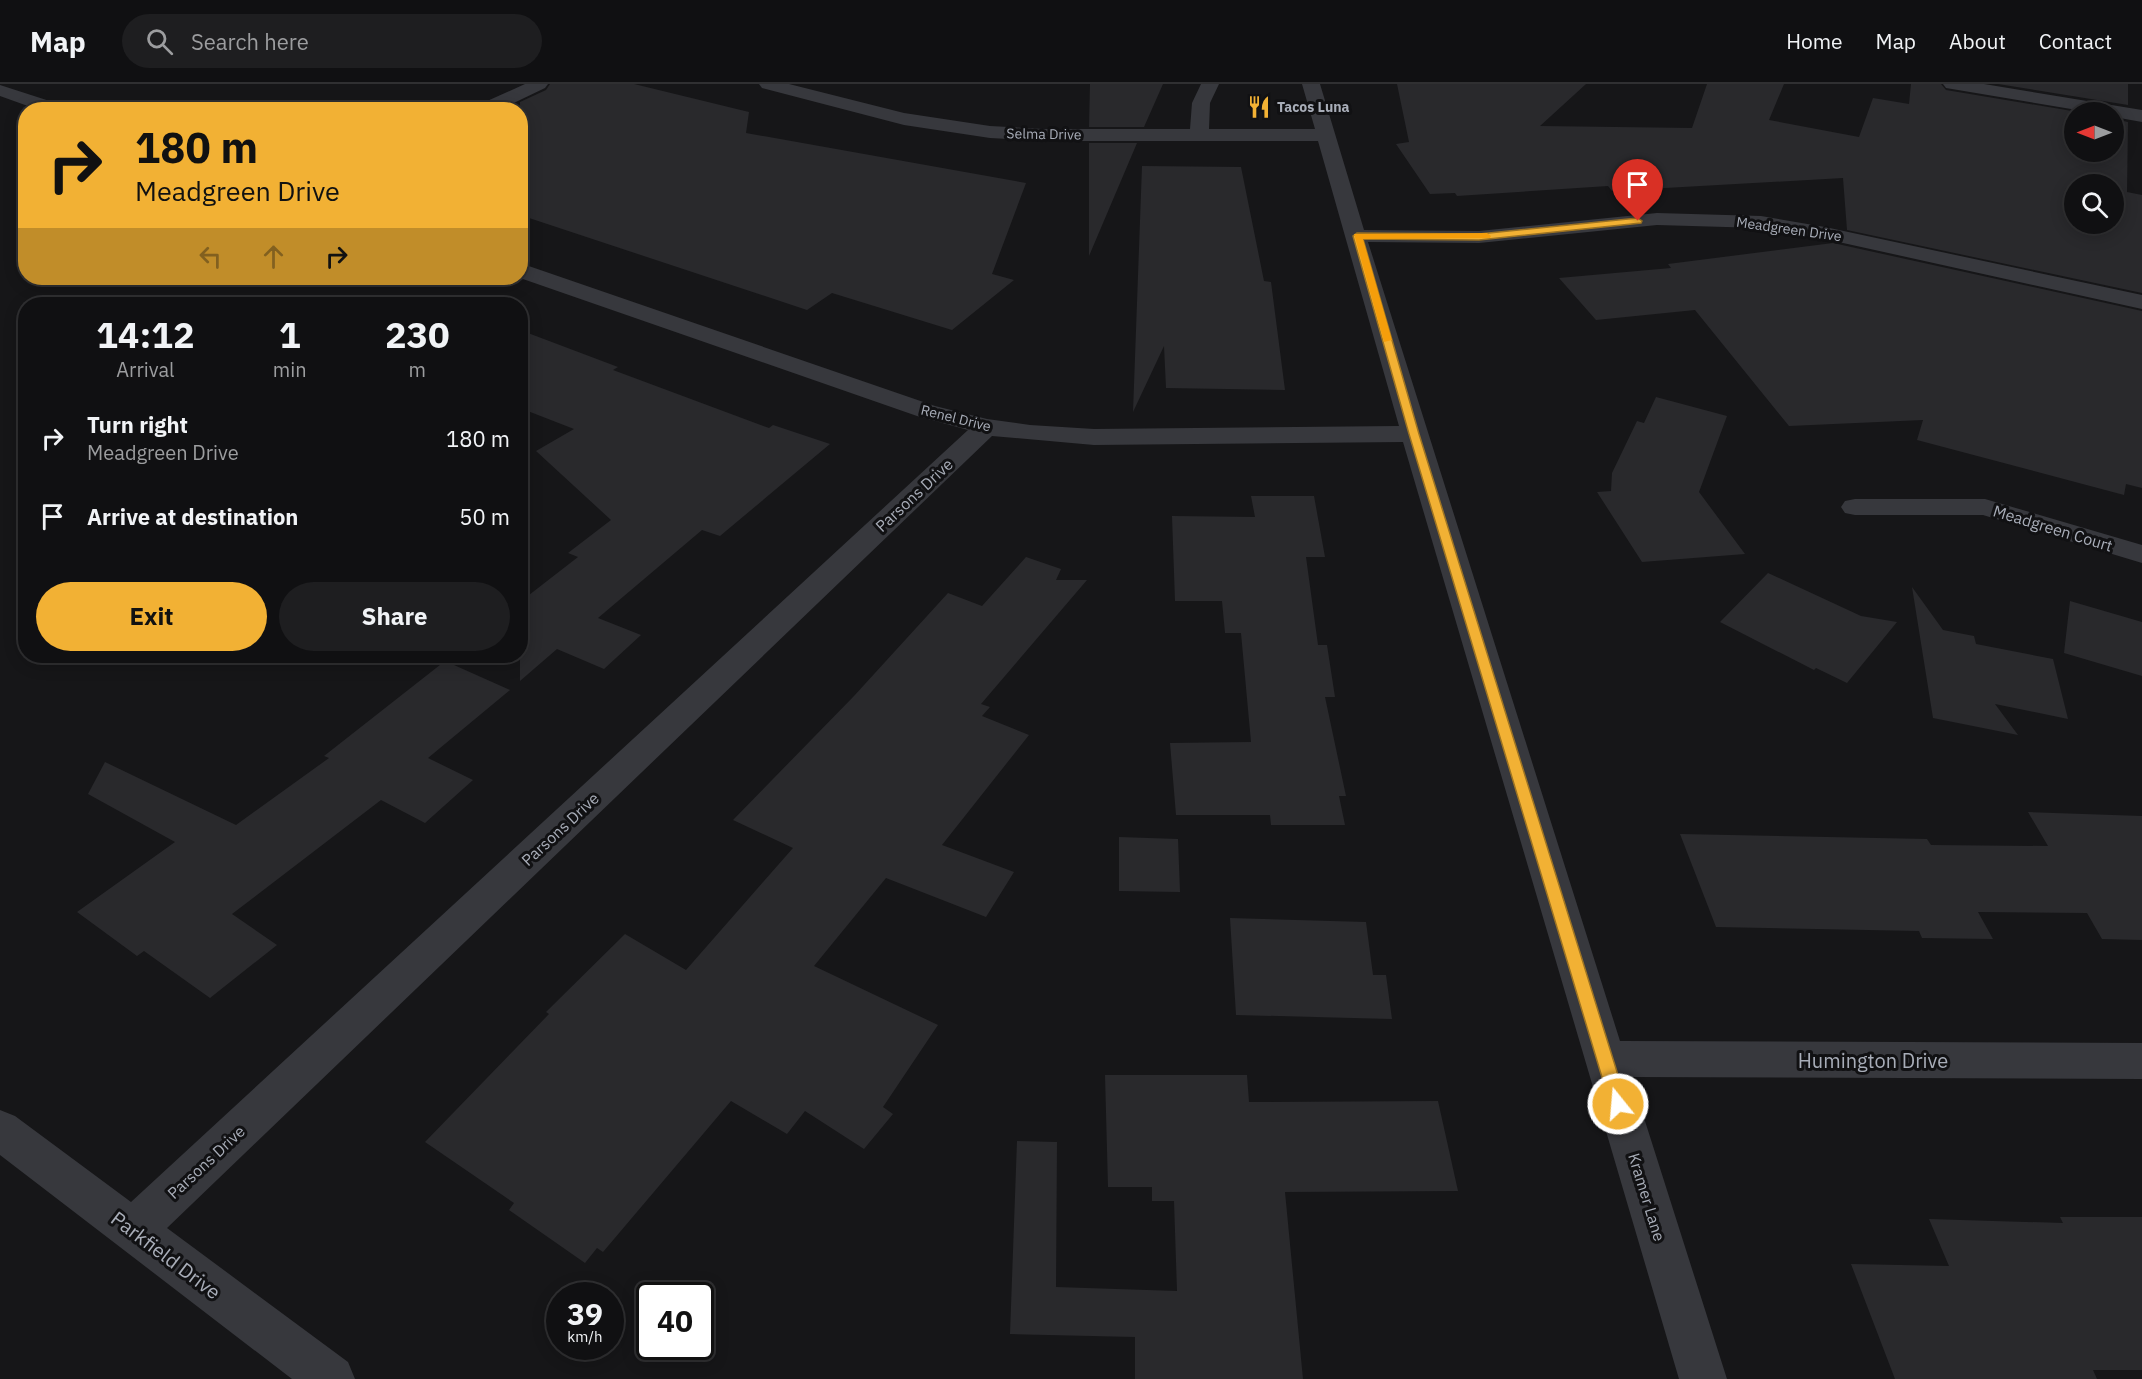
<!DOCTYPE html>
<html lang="en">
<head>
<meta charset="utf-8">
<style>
  body { margin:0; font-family:"IBM Plex Sans",sans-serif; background:#1e1e20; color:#f1f3f6; height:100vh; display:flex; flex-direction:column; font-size:22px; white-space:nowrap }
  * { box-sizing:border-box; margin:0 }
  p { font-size:20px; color:#9c9d9f }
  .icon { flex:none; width:33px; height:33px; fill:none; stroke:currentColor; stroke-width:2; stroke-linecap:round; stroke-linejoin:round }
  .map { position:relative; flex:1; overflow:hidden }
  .side { position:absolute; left:18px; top:213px; width:510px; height:366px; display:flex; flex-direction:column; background:#101012; border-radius:24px; box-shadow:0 3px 15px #0003,0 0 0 2px #303032 }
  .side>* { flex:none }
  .top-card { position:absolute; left:18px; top:18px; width:510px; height:183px; border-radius:24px; box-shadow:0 3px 15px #0003,0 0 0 2px #303032; background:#f2b134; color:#111; overflow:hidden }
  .needle { width:39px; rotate:270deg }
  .buttons { position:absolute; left:2064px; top:18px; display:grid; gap:12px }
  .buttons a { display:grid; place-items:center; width:60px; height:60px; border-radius:50%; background:#101012; box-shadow:0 3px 15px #0003,0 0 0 2px #303032; font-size:30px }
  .speed { position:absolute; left:546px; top:1198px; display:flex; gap:12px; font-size:30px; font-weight:700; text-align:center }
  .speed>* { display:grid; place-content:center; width:78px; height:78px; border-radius:50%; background:#101012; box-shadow:0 3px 15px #0003,0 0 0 2px #303032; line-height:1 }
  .speed small { font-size:15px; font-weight:400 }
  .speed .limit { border:3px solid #111; border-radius:9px; background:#fff; color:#111 }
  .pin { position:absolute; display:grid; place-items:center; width:51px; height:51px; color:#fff; margin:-62px -26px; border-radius:50% 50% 50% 0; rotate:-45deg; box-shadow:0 0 6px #0007 }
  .pin .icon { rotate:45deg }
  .me { position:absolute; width:66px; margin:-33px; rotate:343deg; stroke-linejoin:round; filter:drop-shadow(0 0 4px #0008) }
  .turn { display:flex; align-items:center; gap:21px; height:126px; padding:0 18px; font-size:27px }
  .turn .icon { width:78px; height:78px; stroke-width:2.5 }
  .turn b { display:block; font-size:42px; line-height:51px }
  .lanes { display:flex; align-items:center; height:57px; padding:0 18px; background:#0003; justify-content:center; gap:30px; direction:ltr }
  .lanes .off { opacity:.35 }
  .eta { display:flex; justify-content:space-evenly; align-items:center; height:102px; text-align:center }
  .eta b { font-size:36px; font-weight:800; line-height:42px }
  .action { display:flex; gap:12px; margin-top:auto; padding:12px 18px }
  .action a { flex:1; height:69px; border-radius:36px; background:#f2b134; color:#111; font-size:24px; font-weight:800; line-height:69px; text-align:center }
  .action a+a { background:#1e1e20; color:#f1f3f6 }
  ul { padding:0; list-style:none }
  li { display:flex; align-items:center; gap:18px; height:78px; padding:0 18px }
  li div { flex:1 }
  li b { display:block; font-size:22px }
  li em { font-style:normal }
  header { display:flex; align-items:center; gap:36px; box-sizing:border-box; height:84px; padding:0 30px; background:#101012; border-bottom:2px solid #303032 }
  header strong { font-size:28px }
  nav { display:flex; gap:33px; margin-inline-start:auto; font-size:21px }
  .search { width:420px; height:54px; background:#1e1e20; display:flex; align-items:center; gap:15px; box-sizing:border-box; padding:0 21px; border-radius:33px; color:#9c9d9f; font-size:22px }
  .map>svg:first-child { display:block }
  .building { fill:#29292c; fill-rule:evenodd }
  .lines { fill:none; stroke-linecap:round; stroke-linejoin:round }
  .minor { fill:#37383d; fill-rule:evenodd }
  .route { fill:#f2b134; stroke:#9d7322; stroke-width:1.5 }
  .slow { fill:#f59e0b }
  .labels { text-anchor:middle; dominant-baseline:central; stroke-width:6; stroke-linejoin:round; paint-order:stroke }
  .far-poi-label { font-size:14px; font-weight:bold; fill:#a8adb8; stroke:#111113; text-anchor:start }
  .far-street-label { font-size:14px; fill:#a8adb8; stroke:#111113 }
  .street-label { font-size:16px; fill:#a8adb8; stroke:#111113 }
  .near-street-label { font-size:20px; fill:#a8adb8; stroke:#111113 }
</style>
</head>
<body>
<header>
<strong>Map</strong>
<div class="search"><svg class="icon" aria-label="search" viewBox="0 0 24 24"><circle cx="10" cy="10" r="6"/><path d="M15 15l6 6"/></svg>Search here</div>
<nav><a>Home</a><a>Map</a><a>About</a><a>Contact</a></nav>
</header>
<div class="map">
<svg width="2142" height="1295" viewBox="0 0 2142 1295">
  <rect width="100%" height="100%" fill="#161618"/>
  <path class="building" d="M 550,0 L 634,0 L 749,28 L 746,49 L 1026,99 L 992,190 L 1014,196 L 952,246 L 832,209 L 807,226 L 520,131 L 520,18 L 546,6 Z
    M 1090,0 L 1163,0 L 1144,43 L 1089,43 Z
    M 1397,0 L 1586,0 L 1540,42 L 1692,44 L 1707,0 L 1784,0 L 1769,36 L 1859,53 L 1873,14 L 1909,20 L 1911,0 L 1941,0 L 1946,6 L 2078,28 L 2074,28 L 2074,68 L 2114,68 L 2114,35 L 2128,38 L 2127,108 L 2142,111 L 2142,209 L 1847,146 L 1843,94 L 1612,107 L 1608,102 L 1457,112 L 1455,109 L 1430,110 L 1396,60 L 1409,58 ZM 2074,100 L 2114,100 L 2114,140 L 2074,140 Z
    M 1998,0 L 2128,0 L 2128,21 Z
    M 1089,59 L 1137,59 L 1089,172 Z
    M 1142,82 L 1241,83 L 1264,197 L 1271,198 L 1285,306 L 1166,304 L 1164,262 L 1133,328 Z
    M 1833,159 L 2142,227 L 2142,404 L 2126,400 L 2124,411 L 1917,356 L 1923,336 L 1789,342 L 1695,226 L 1596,236 L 1559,194 L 1671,184 L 1668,180 Z
    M 520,246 L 618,283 L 613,286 L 769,344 L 773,341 L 830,360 L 720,452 L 702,446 L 598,534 L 641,551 L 604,585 L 557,565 L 520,597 L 520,518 L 578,473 L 568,469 L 611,436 L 536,367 L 574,345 L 520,324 Z
    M 1656,313 L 1727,332 L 1699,408 L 1745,470 L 1642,478 L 1597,408 L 1611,407 L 1612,389 L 1637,337 L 1644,339 Z
    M 1251,412 L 1314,412 L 1325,473 L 1306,473 L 1318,561 L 1327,561 L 1335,613 L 1325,613 L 1346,712 L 1339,712 L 1345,741 L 1271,741 L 1270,731 L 1176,731 L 1170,659 L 1251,658 L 1241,549 L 1225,549 L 1222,517 L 1175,517 L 1172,432 L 1255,433 Z
    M 1026,473 L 1061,485 L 1056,496 L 1087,496 L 981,620 L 990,623 L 982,632 L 1029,651 L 942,761 L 1014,788 L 986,833 L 886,794 L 814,882 L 938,941 L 883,1023 L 893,1030 L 864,1065 L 805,1027 L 787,1050 L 731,1017 L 603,1168 L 597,1164 L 585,1179 L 509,1126 L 514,1119 L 425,1058 L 549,930 L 546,928 L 625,850 L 686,886 L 793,764 L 733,736 L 854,612 L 948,509 L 982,522 Z
    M 1768,489 L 1861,532 L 1897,538 L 1847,599 L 1816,584 L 1814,586 L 1720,538 Z
    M 1912,503 L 1943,546 L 1974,552 L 1976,560 L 2053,575 L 2068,635 L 1995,620 L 2018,651 L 1933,634 Z
    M 2070,517 L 2142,538 L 2142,592 L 2064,569 Z
    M 445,577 L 510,606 L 428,674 L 473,696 L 425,739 L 381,716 L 232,830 L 277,861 L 210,914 L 144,867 L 137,872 L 77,828 L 175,758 L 88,710 L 105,678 L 236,741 L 329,674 L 324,672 Z
    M 2028,728 L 2142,732 L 2142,856 L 2102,855 L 2087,829 L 1978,828 L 1993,855 L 1922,854 L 1919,847 L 1716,843 L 1680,750 L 1927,755 L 1931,761 L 2048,762 Z
    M 1119,753 L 1178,755 L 1180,808 L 1119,807 Z
    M 1230,834 L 1366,838 L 1373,891 L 1386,891 L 1392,935 L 1236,931 Z
    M 1105,991 L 1247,991 L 1249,1018 L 1438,1017 L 1458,1107 L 1285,1108 L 1303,1295 L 1135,1295 L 1135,1253 L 1010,1250 L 1017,1057 L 1057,1058 L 1056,1203 L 1177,1207 L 1174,1117 L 1152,1117 L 1152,1103 L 1108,1103 Z
    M 2060,1133 L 2142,1133 L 2142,1286 L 2093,1286 L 2097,1295 L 1895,1295 L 1851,1180 L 1949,1182 L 1929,1135 L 2063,1139 Z"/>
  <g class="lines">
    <path class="minor" d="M 525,0 L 548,0 L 545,4 L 499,26 L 474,26 L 476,22 Z
      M 759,0 L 789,0 L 904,29 L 990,42 L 1043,45 L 1190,45 L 1192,19 L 1201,0 L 1219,0 L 1210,19 L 1209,45 L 1315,45 L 1302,0 L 1320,0 L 1364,146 L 1479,147 L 1657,129 L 1761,132 L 1825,143 L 2142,211 L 2142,225 L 1825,155 L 1761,144 L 1657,141 L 1479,159 L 1368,158 L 1620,957 L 2142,959 L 2142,995 L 1631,993 L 1727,1295 L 1679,1295 L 1403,358 L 1094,361 L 992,352 L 167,1144 L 348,1278 L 355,1295 L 292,1295 L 0,1071 L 0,1026 L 15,1032 L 131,1118 L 968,346 L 917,332 L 520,194 L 520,179 L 935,322 L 987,335 L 1030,341 L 1094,345 L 1399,342 L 1318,57 L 1043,57 L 990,54 L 904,41 L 762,4 Z
      M 1943,0 L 1984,0 L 2142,26 L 2142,38 L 2114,33 L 2114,28 L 2089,28 L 1952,5 L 1946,4 Z
      M 0,1 L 65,22 L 67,26 L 39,26 L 0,12 Z
      M 1855,415 L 1985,415 L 2142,461 L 2142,479 L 1983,431 L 1855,431 L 1845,429 L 1841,423 L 1845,417 Z"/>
  </g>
  <path class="route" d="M 1638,134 L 1642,137 L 1641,139 L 1479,156 L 1363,155 L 1419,350 L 1627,1020 L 1624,1026 L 1618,1028 L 1612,1026 L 1610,1020 L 1409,350 L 1353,152 L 1357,149 L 1479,150 Z"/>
  <path class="slow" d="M 1487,149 L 1491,152 L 1490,154 L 1363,155 L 1392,256 L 1384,258 L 1354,150 Z"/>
  <defs>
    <g id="restaurant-bare" transform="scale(1.8)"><path d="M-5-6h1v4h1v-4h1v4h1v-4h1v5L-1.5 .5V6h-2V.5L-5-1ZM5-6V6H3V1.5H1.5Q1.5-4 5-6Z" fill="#f2b134" stroke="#111113" stroke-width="2.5" paint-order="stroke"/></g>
  </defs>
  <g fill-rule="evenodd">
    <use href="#restaurant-bare" x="1259" y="23"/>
  </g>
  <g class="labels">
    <g class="far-poi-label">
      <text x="1277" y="23">Tacos Luna</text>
    </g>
    <g class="far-street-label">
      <text transform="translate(1044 50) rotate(1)">Selma Drive</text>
      <text transform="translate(1789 145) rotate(8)">Meadgreen Drive</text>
      <text transform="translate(956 334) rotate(14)">Renel Drive</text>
    </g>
    <g class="street-label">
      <text transform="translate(914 411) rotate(-43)">Parsons Drive</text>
      <text transform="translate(2053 444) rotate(17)">Meadgreen Court</text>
      <text transform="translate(560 745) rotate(-43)">Parsons Drive</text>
      <text transform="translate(206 1078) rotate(-43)">Parsons Drive</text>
      <text transform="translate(1647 1113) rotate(73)">Kramer Lane</text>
    </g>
    <g class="near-street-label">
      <text x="1873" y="976">Humington Drive</text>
      <text transform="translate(166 1171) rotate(37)">Parkfield Drive</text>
    </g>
  </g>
</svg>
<div class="buttons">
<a><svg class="needle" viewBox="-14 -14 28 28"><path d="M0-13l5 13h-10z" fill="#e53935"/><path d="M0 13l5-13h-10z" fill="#9c9d9f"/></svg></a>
<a><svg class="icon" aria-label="search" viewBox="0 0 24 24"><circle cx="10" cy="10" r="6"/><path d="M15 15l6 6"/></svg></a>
</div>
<div class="speed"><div>39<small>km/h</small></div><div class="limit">40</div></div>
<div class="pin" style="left:1638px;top:137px;background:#d93025"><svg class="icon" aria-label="arrive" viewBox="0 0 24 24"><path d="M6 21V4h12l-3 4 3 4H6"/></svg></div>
<svg class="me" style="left:1618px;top:1020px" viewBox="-20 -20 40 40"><circle r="17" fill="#f2b134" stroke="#fff" stroke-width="3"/><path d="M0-11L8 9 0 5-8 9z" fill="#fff"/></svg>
<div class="top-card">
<div class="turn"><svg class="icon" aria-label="right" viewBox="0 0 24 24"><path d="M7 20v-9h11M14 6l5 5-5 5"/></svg><div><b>180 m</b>Meadgreen Drive</div></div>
<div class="lanes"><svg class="icon off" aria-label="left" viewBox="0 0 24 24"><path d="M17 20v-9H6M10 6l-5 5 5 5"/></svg><svg class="icon off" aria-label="ahead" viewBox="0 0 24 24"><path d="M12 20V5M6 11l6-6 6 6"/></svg><svg class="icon" aria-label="right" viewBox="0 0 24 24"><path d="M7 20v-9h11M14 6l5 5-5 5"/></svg></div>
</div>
<section class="side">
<div class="eta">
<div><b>14:12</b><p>Arrival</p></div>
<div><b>1</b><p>min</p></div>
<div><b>230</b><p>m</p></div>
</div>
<ul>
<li><svg class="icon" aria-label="right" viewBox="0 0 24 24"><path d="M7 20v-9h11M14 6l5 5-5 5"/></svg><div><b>Turn right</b><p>Meadgreen Drive</p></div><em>180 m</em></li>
<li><svg class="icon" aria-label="arrive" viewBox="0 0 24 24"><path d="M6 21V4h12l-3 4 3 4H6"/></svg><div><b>Arrive at destination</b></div><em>50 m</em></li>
</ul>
<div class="action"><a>Exit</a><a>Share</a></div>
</section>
</div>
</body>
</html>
